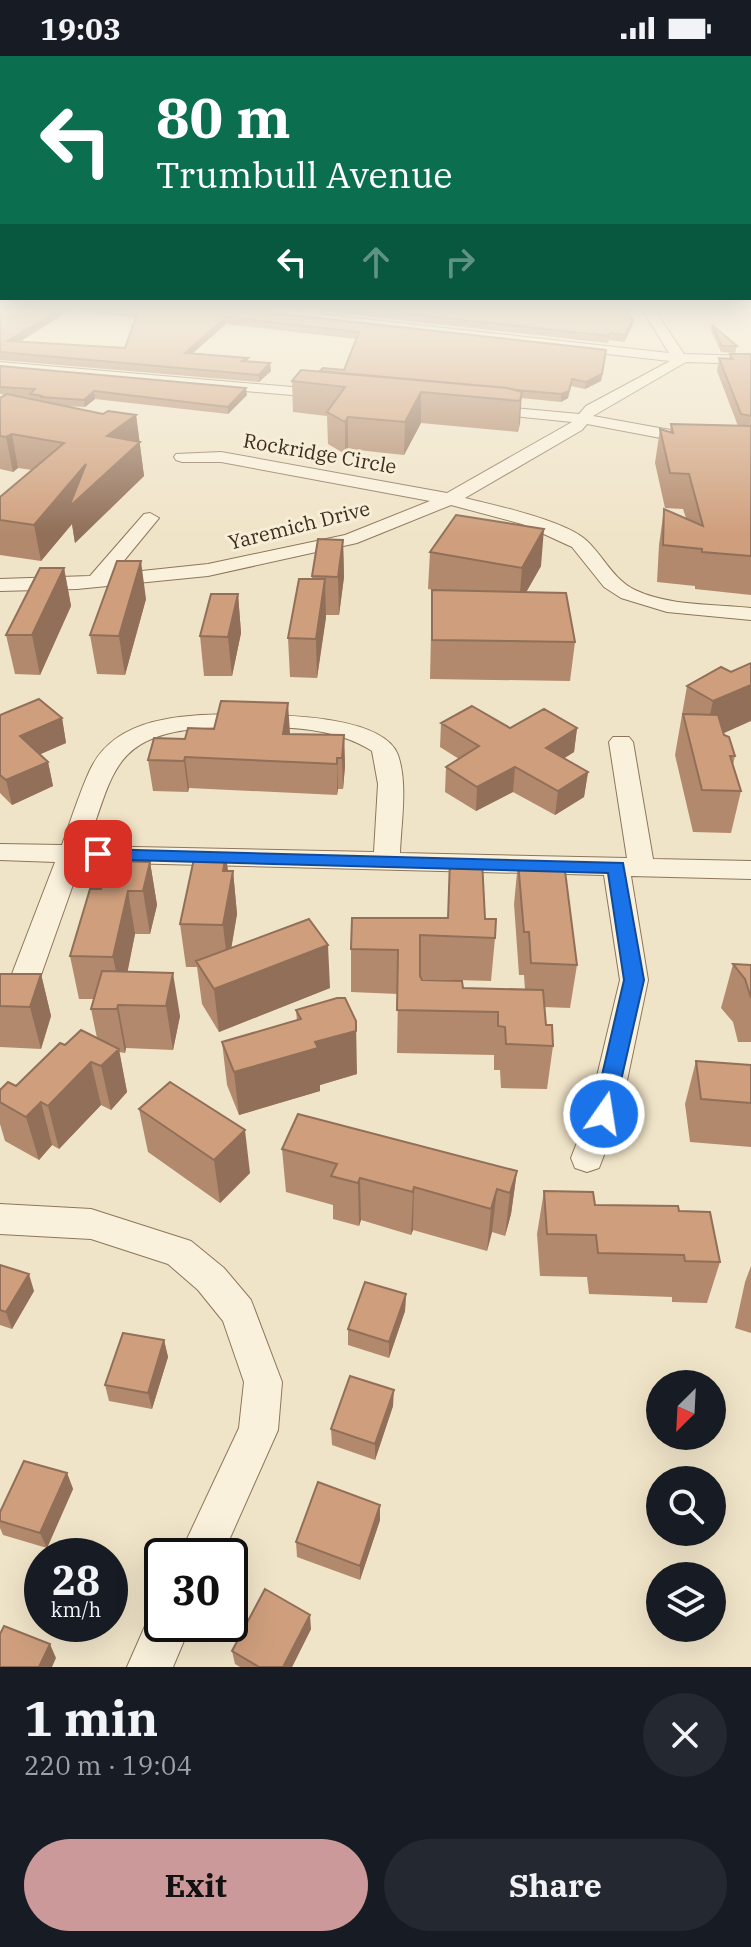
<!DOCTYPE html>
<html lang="en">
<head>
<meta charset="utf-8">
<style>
  body { margin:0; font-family:"IBM Plex Serif",serif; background:#242831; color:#f1f3f6; height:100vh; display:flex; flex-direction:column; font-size:30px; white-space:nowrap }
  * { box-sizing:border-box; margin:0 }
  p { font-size:26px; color:#9ea1a6 }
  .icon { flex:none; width:44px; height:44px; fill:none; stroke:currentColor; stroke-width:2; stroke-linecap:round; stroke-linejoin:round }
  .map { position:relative; height:1611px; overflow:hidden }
  .drawer { display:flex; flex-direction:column; background:#171b24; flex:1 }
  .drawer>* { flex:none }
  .hud { position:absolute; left:0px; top:0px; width:752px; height:244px; box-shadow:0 8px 32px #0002; background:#0b6e4f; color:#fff; overflow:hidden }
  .needle { width:52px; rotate:204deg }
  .controls { position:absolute; left:646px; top:1314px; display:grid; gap:16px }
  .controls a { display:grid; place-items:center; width:80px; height:80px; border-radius:50%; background:#171b24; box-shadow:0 8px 32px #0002; font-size:40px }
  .speed { position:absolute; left:24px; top:1482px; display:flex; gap:16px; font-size:40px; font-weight:700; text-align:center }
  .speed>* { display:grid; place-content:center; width:104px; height:104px; border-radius:50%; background:#171b24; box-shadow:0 8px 32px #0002; line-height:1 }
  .speed small { font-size:20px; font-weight:400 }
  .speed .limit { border:4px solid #111; border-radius:12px; background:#fff; color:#111 }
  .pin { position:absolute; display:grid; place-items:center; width:68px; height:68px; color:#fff; margin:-34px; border-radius:16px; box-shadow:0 4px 12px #0006 }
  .me { position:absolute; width:88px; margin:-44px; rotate:13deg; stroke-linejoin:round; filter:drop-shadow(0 0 6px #0008) }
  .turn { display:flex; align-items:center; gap:28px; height:168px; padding:0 24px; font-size:36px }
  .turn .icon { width:104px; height:104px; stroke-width:2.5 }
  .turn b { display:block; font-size:56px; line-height:68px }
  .lanes { display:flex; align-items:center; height:76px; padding:0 24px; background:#0003; justify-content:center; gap:40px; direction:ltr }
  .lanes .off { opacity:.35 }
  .round { display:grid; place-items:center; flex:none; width:84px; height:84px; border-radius:42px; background:#242831 }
  .overview { display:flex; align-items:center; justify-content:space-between; height:136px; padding:0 24px }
  h1 { font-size:48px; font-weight:700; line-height:60px }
  .primary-button { display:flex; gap:16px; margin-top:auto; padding:16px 24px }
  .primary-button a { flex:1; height:92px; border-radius:48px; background:#cc999b; color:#111; font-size:32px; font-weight:700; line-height:92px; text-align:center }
  .primary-button a+a { background:#242831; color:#f1f3f6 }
  .status { display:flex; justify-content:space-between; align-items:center; height:56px; padding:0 40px; background:#171b24; direction:ltr }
  .status svg { height:22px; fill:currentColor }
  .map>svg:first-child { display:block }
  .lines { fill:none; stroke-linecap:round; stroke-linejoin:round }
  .minor-casing { stroke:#8d765c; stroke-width:2 }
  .minor { fill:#faf1dc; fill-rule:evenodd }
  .wall { fill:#b2896c; fill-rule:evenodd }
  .shaded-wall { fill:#916f58 }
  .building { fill:#cf9f7d; stroke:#916f58; stroke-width:2 }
  .route { fill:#1a73e8; stroke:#114b97; stroke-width:2 }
  .labels { text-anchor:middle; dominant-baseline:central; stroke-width:6; stroke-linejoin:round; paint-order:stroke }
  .far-street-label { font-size:20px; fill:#3d2e20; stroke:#f7eed8 }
</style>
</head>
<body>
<div class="status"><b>19:03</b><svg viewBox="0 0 49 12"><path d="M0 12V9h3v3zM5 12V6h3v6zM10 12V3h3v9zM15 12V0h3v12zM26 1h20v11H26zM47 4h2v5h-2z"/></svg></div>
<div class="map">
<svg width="751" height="1611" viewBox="0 0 751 1611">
  <rect width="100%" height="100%" fill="#f0e4c8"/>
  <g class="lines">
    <g class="minor-casing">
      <path id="minor" d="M 232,253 L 273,253 L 669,297 L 642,253 L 654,253 L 684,298 L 751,300 L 751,308 L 686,306 L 593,360 L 687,377 L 751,382 L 751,392 L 687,387 L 587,368 L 582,374 L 465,442 C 494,449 567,465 587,485 C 604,501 613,523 635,534 C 669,550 713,548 751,552 L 751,564 L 667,556 L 621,542 L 604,531 L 572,491 L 522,468 L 451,449 L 357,487 L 208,520 L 77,533 L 0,535 L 0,523 L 90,520 L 144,458 L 150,457 L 159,462 L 113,518 L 208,508 L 345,479 L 430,445 L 221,406 L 182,406 L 176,404 L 174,401 L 176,398 L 221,396 L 447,437 L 572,366 L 485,357 L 477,352 L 480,349 L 579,358 L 586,350 L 670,305 L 238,257 Z
        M 742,253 L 751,253 L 751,257 L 743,256 Z
        M 0,306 L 327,334 L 334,338 L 327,342 L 0,314 Z
        M 237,658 C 274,659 383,658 398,699 C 408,728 401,767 400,797 L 627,802 L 609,686 L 613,681 L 629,681 L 633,686 L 653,803 L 751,805 L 751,823 L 631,820 L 648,924 L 620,1058 L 599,1112 L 587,1116 L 575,1112 L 571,1102 L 588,1058 L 620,924 L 604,819 L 81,806 L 35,936 L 30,944 L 20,947 L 10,944 L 5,936 L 55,806 L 0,804 L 0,788 L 62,789 C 71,764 79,738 90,714 C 116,659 185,659 237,658 ZM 203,672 C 257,671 325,665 372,695 L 378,728 L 374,796 L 87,790 C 114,715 113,680 203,672 Z
        M 0,1148 L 91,1153 L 191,1185 L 224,1212 L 251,1244 L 282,1326 L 278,1374 L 222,1500 L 179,1500 L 239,1372 L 244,1326 L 223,1265 L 198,1234 L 168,1208 L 91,1183 L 0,1178 Z
        M 162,1549 L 162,1568 L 191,1568 L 173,1611 L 127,1611 L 153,1552 Z"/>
    </g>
    <use href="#minor" class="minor"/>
  </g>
  <path class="wall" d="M 0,253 L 237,253 L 606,294 L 601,325 L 585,333 L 571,330 L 568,342 L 561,346 L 521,342 L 518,376 L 421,367 L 404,399 L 348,393 L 345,398 L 328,388 L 327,360 L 293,356 L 292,325 L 320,315 L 344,314 L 356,283 L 226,268 L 193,297 L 248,302 L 248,305 L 270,307 L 271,315 L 259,326 L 0,304 ZM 70,254 L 136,262 L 125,292 L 19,286 Z
    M 300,253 L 625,253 L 633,264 L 632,270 L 624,286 L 609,284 L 608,287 Z
    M 712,269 L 737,290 L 735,297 L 721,296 L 711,275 Z
    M 730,298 L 751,298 L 751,539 L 695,533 L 695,530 L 657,526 L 659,489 L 664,453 L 686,462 L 683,453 L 665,452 L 655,407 L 660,373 L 670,376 L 671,368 L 738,370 L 717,315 L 719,302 L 729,302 Z
    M 0,310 L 247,339 L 228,358 L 95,343 L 85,351 L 66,350 L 103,358 L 136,359 L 144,420 L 75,487 L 72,468 L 41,505 L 0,499 L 0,441 L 32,414 L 18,412 L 13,416 L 0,413 L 0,342 L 5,339 L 0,338 Z
    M 343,484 L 344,521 L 339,559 L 326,559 L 317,622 L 290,621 L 288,582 L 312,523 L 312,520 Z
    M 430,496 L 541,510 L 526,536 L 575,586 L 570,625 L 430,623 L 432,534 L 434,534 L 428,533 Z
    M 64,512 L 71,550 L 40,619 L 15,618 L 6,579 Z
    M 238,538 L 241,577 L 232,620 L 204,620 L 200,580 Z
    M 146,543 L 125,619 L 97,618 L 90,579 Z
    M 731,616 L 723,677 L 735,700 L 733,709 L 741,735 L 731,777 L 693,776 L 675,699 L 687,630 Z
    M 0,659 L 62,662 L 66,687 L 40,698 L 48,706 L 53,730 L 12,749 L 0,737 Z
    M 441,667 L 510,672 L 577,672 L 574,696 L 564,702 L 588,716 L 584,741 L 555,759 L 513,736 L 476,755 L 445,736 L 446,711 L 459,703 L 440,691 Z
    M 290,678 L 344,679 L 345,710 L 343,733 L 338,733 L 337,739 L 189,732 L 188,736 L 153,735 L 148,704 L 185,683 Z
    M 226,799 L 228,815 L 233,815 L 237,858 L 231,892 L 330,932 L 219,976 L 202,948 L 197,911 L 186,911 L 180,868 Z
    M 450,804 L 495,882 L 491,925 L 421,923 L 422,924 L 463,932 L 525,934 L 524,919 L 519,919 L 514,848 L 518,806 L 577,909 L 570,952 L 544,951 L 546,969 L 553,990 L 547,1033 L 501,1032 L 500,1014 L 494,1014 L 494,999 L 397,997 L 398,938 L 351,936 L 351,893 L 448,862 Z
    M 150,806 L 157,849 L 150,878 L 135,878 L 127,916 L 180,960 L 173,994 L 126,992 L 125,997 L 119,996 L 127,1036 L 111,1054 L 101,1049 L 59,1093 L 52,1089 L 39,1104 L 5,1085 L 0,1068 L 0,1034 L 16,1030 L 65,989 L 97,982 L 91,953 L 94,943 L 79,943 L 70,900 L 101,833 Z
    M 733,908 L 751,909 L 751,986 L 738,986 L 733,966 L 721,952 Z
    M 0,918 L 41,918 L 51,960 L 41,993 L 0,991 Z
    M 296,954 L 357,1018 L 320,1029 L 320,1035 L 239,1059 L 227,1029 L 222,986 L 297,965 Z
    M 696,1005 L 751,1009 L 751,1091 L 690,1086 L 685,1048 Z
    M 139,1053 L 250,1117 L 220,1147 L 148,1096 Z
    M 282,1093 L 517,1115 L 511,1158 L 505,1180 L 492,1176 L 487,1195 L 413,1174 L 411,1179 L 361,1164 L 359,1170 L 333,1163 L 333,1149 L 286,1136 Z
    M 544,1135 L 595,1149 L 679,1155 L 720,1206 L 707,1247 L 672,1246 L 672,1241 L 589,1238 L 587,1221 L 540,1220 L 537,1178 Z
    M 0,1209 L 34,1235 L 12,1273 L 0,1269 Z
    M 751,1210 L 751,1277 L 735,1272 L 745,1226 Z
    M 406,1238 L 405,1255 L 389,1302 L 348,1289 L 348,1273 Z
    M 164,1284 L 168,1301 L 152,1353 L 109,1345 L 105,1329 Z
    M 393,1350 L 375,1404 L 332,1389 L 331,1373 Z
    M 67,1417 L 73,1433 L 47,1492 L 3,1479 L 0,1472 L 0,1456 Z
    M 380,1464 L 360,1524 L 297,1501 L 296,1486 Z
    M 311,1573 L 292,1611 L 240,1611 L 235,1608 L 232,1595 Z"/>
  <path class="shaded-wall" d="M 60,253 L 70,254 L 10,292 L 8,285 Z
    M 226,261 L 226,268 L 185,304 L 185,297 Z
    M 633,264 L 632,270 L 624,286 L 625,279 Z
    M 606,294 L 601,325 L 585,333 L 586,326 Z
    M 270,307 L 271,315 L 259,326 L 259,319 Z
    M 572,323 L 568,342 L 561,346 L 561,338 Z
    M 246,332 L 247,339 L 228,358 L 228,351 Z
    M 94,335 L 95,343 L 85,351 L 84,344 Z
    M 421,336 L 421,367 L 404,399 L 405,366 Z
    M 522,336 L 520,368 L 518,376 L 520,345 Z
    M 136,359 L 144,420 L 75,487 L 72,468 L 41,505 L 34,469 L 107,380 Z
    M 348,361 L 348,393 L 345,398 L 345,366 Z
    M 12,378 L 18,412 L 13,416 L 6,381 Z
    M 544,473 L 541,510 L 519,549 L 522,512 Z
    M 343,484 L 344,521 L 339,559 L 338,521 Z
    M 141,505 L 146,543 L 125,619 L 119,580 Z
    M 64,512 L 71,550 L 40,619 L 32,579 Z
    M 325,523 L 326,562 L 317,622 L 316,583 Z
    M 238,538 L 241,577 L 232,620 L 228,581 Z
    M 751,629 L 751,665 L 704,686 L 713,645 Z
    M 288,647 L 290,677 L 285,708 L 283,678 Z
    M 62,662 L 66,687 L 25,705 L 20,680 Z
    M 577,672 L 574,696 L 543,716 L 546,692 Z
    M 344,679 L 345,710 L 343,733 L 342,702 Z
    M 185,701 L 189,732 L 188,736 L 184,705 Z
    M 337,702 L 338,733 L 337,739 Z
    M 48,706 L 53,730 L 12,749 L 6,724 Z
    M 515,711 L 513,736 L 476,755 L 477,731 Z
    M 588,716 L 584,741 L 555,759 L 558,735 Z
    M 226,799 L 230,834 L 233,815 L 237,858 L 228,912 L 223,869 L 223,815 Z
    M 150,806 L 157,849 L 150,878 L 143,835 Z
    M 128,835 L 135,878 L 122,944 L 113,901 Z
    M 328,889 L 330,932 L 219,976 L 214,933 Z
    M 173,917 L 180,960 L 173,994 L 166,950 Z
    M 41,918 L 51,960 L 41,993 L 30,951 Z
    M 118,949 L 126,992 L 125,997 L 117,953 Z
    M 356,965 L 357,1018 L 320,1029 L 320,1035 L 239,1059 L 234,1016 L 315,986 Z
    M 119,993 L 127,1036 L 111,1054 L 101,1010 Z
    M 91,1006 L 101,1049 L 59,1093 L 48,1050 Z
    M 41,1046 L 52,1089 L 39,1104 L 26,1061 Z
    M 245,1074 L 250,1117 L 220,1147 L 214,1104 Z
    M 517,1115 L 511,1158 L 505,1180 L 510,1137 Z
    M 360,1122 L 361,1164 L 359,1170 L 358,1127 Z
    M 414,1131 L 413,1174 L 411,1179 L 413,1136 Z
    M 497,1133 L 492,1176 L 487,1195 L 491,1153 Z
    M 29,1218 L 34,1235 L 12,1273 L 6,1256 Z
    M 406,1238 L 405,1255 L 389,1302 L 389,1286 Z
    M 164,1284 L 168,1301 L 152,1353 L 148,1337 Z
    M 394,1334 L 393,1350 L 375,1404 L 375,1388 Z
    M 67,1417 L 73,1433 L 47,1492 L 40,1477 Z
    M 380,1449 L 380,1464 L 360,1524 L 360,1510 Z
    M 310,1559 L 311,1573 L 292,1611 L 283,1611 Z
    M 50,1588 L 56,1602 L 52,1611 L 39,1611 Z"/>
  <path class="building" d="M 0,253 L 60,253 L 8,285 L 125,292 L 138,255 L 118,253 L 237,253 L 606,294 L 602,318 L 586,326 L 572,323 L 569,335 L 561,338 L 516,334 L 507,332 L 320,315 L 323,312 L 344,314 L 359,276 L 226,261 L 185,297 L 248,302 L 242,305 L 270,307 L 259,319 L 0,296 Z
    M 359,253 L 625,253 L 633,264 L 625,279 L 610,277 L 609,280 Z
    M 712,269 L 737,290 L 722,290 Z
    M 730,298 L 751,298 L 751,360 L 741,358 L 719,302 L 733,303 Z
    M 0,310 L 246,332 L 228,351 L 94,335 L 84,344 L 40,341 L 43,340 L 30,338 L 35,333 L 0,331 Z
    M 301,314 L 507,332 L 522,336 L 520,345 L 421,336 L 405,366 L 348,361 L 345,366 L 327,356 L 345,331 L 292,325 Z
    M 7,338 L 103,358 L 108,355 L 136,359 L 107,380 L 140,386 L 69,451 L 86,408 L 34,469 L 0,464 L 0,441 L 64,387 L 12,378 L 6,381 L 0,380 L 0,342 Z
    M 671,368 L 751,370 L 751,500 L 702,496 L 702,493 L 663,489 L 664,453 L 703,470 L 689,418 L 670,417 L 660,373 L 673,377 Z
    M 456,459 L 544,473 L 522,512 L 430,496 Z
    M 318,483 L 343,484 L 338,521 L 312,520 Z
    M 117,505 L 141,505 L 119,580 L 90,579 Z
    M 40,512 L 64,512 L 32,579 L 6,579 Z
    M 299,523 L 325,523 L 316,583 L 288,582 Z
    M 432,534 L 566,537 L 575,586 L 432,584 Z
    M 211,538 L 238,538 L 228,581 L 200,580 Z
    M 751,607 L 751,629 L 713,645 L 687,630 L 721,611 L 731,616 Z
    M 39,643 L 62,662 L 20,680 L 48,706 L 6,724 L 0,719 L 0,659 Z
    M 221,645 L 288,647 L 283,678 L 344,679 L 342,702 L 337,702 L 337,708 L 185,701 L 184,705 L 148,704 L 154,682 L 185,683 L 188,672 L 214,673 Z
    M 472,650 L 510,672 L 544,653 L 577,672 L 546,692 L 588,716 L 558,735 L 515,711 L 477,731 L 446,711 L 479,690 L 441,667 Z
    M 683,658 L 718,659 L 724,679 L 729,681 L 735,700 L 730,700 L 741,735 L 702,734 Z
    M 195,798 L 226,799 L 223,815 L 233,815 L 223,869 L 180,868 Z
    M 450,804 L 482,804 L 485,863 L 496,863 L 495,882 L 420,879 L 420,920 L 422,924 L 462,925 L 463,932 L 543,934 L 546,969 L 552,969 L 553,990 L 506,988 L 505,971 L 498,970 L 498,956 L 397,954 L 398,894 L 351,893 L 352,862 L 448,862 Z
    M 109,805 L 150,806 L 143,835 L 128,835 L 113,901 L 70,900 L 90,833 L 101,833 Z
    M 518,806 L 564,807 L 577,909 L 531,907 L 529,876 L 524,876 Z
    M 309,863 L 328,889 L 214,933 L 196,905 Z
    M 733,908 L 751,909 L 751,942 L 745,923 Z
    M 102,915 L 173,917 L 166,950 L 118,949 L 117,953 L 91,953 Z
    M 0,918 L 41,918 L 30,951 L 0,950 Z
    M 337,942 L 345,942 L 356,965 L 356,975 L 315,986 L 318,992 L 234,1016 L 222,986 L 301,963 L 296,954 Z
    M 81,974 L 119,993 L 101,1010 L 91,1006 L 48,1050 L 41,1046 L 26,1061 L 0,1046 L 0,1034 L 8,1026 L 16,1030 L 60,987 L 65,989 Z
    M 696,1005 L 751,1009 L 751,1047 L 701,1043 Z
    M 170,1026 L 245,1074 L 214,1104 L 139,1053 Z
    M 298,1058 L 517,1115 L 510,1137 L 497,1133 L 491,1153 L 414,1131 L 413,1136 L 360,1122 L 358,1127 L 331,1120 L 337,1108 L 282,1093 Z
    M 544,1135 L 593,1136 L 595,1149 L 678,1150 L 679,1155 L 710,1156 L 720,1206 L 685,1205 L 684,1199 L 598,1197 L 596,1179 L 547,1178 Z
    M 0,1209 L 29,1218 L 6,1256 L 0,1254 Z
    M 365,1226 L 406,1238 L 389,1286 L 348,1273 Z
    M 123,1277 L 164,1284 L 148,1337 L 105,1329 Z
    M 350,1320 L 394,1334 L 375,1388 L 331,1373 Z
    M 24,1405 L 67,1417 L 40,1477 L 0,1465 L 0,1456 Z
    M 318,1426 L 380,1449 L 360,1510 L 296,1486 Z
    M 265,1533 L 310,1559 L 283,1611 L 259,1611 L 232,1595 Z
    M 4,1570 L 50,1588 L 39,1611 L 0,1611 L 0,1578 Z"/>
  <linearGradient id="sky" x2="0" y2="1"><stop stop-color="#8fbad6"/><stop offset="0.53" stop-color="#f8f3e6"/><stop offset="1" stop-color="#f8f3e6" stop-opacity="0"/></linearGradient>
  <rect width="751" height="478" fill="url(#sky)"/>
  <path class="route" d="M 98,793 L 623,807 L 644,924 L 612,1064 L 604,1067 L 596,1064 L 593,1058 L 624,924 L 608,817 L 92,803 L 89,798 Z"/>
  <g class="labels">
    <g class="far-street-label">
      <text transform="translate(320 397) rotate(10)">Rockridge Circle</text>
      <text transform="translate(299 469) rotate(-14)">Yaremich Drive</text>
    </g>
  </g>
</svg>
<div class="controls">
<a><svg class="needle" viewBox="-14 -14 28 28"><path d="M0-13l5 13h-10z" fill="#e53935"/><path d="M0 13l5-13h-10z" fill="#9ea1a6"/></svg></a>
<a><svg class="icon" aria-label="search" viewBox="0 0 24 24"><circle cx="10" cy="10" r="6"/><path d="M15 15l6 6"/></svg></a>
<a><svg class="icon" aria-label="layers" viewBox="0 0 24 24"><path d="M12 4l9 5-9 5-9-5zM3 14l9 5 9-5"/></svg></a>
</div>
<div class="speed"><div>28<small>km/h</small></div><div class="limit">30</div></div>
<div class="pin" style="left:98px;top:798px;background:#d93025"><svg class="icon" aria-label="arrive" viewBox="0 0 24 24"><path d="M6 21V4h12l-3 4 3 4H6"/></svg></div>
<svg class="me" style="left:604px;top:1058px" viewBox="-20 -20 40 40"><circle r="17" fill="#1a73e8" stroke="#fff" stroke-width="3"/><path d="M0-11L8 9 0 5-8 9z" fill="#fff"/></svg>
<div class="hud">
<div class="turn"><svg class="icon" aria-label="left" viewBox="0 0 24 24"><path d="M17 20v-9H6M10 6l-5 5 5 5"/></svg><div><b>80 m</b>Trumbull Avenue</div></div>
<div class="lanes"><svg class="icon" aria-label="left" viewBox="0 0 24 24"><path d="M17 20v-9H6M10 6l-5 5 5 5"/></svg><svg class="icon off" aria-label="ahead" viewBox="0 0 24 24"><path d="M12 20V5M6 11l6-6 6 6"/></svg><svg class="icon off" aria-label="right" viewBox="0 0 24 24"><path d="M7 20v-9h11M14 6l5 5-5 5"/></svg></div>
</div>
</div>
<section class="drawer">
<div class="overview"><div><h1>1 min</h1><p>220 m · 19:04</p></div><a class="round"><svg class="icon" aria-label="close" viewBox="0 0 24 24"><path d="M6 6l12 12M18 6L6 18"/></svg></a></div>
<div class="primary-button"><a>Exit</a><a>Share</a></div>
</section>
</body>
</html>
